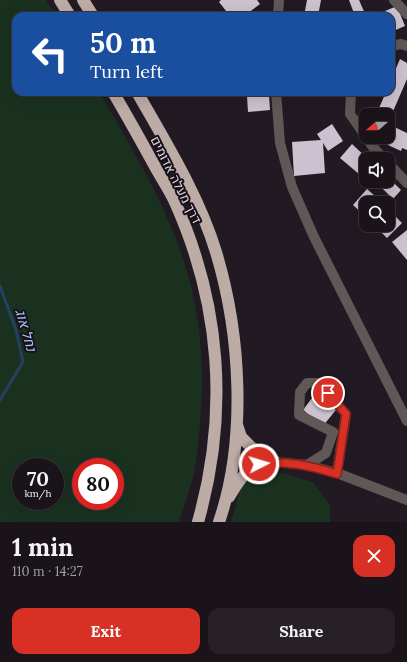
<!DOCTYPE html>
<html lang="en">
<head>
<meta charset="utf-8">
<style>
  body { margin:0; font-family:Lora,Heebo,serif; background:#272127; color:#f1f3f6; height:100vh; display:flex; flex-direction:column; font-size:15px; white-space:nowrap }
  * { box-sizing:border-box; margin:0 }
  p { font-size:13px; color:#9f9ea2 }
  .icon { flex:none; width:22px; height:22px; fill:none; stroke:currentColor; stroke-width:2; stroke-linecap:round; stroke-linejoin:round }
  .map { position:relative; height:522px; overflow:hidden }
  .details { display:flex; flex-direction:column; background:#1a141a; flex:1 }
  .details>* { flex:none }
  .hud { position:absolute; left:12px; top:12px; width:383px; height:84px; border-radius:12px; box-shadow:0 4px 16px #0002,0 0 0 1px #383339; background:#1a4fa0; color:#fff; overflow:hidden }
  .needle { width:26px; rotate:250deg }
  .buttons { position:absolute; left:359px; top:108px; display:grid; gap:8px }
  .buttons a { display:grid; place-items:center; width:36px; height:36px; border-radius:8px; background:#1a141a; box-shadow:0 4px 16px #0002,0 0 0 1px #383339; font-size:20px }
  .speed { position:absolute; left:12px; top:458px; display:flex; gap:8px; font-size:20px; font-weight:700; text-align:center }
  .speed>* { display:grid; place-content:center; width:52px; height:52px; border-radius:50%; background:#1a141a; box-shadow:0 4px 16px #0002,0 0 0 1px #383339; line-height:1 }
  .speed small { font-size:10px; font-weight:400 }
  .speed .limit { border:6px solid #d22; background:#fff; color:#111 }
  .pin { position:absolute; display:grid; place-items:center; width:34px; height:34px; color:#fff; margin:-17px; border:2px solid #fff; border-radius:50%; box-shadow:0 1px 4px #0007 }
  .me { position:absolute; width:44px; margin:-22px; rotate:85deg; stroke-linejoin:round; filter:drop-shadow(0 0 3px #0008) }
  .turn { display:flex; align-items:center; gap:14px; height:84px; padding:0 12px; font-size:18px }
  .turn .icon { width:52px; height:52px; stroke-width:2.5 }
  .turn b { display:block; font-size:28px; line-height:34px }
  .round { display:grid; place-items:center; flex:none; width:42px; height:42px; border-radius:12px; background:#272127 }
  .summary { display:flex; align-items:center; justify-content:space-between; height:68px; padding:0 12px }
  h1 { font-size:24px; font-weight:700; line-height:30px }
  .cta { display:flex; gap:8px; margin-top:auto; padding:8px 12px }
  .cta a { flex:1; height:46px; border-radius:12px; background:#d93025; color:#fff; font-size:16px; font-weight:700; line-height:46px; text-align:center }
  .cta a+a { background:#272127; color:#f1f3f6 }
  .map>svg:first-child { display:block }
  .green { fill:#1a3120; fill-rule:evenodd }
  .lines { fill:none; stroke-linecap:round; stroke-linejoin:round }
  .stream { stroke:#254062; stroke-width:3 }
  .building { fill:#ccc1ce }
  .minor { stroke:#5f5856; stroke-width:10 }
  .highway { stroke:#bdaba6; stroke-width:12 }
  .route-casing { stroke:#8d1f18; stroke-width:10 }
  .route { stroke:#d93025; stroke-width:7 }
  .labels { text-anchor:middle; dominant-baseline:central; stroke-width:4; stroke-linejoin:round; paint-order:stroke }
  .street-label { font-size:13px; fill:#dcd7dd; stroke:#19111a }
  .water-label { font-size:14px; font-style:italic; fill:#a5cbfa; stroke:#19111a }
</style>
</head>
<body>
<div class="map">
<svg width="407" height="522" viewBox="0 0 407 522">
  <rect width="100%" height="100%" fill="#221a23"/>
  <path class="green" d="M 0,0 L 46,0 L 56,16 L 16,16 L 16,92 L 99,92 C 125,136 152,181 172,229 C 197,289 205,347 201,412 C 199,433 198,453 194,473 C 190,489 184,506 179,522 L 0,522 ZM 21,467 L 55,467 L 55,501 L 21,501 ZM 81,467 L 115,467 L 115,501 L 81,501 Z
    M 283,473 L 313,482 L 330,505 L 330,522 L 231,522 L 241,486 L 255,475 Z"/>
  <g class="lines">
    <path class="stream" d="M 0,286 L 16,330 L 23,362 L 0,400"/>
  </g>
  <path class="building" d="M 221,0 L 257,0 L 260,4 L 244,16 L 230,16 L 219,2 Z
    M 307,0 L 321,0 L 318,16 L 304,16 Z
    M 349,0 L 359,0 L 366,16 L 355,16 Z
    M 397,6 L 405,26 L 391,32 L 391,16 L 373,16 Z
    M 400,59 L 407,63 L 407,79 L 388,123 L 388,115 L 376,115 L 386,92 L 391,92 L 391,80 Z
    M 269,95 L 270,110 L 248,112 L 247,96 Z
    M 332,124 L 343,141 L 328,151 L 323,143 L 325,173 L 294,176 L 292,142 L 321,140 L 317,134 Z
    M 388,124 L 407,133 L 407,150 L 402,148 L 401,151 L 377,140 L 379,137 L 388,137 Z
    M 352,144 L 368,159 L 366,159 L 366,180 L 340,158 Z
    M 388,177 L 401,190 L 393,199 L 378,184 L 382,181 L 388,181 Z
    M 367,189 L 383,203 L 366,203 L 366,217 L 353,205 Z
    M 392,213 L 402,223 L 387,238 L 378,229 L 382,225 L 388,225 L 388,218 Z
    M 407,230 L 407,260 L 392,242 Z
    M 318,390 L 339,406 L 323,426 L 303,410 Z"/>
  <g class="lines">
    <path class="minor" d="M 394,0 L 407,14
      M 278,16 L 279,0
      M 391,46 L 401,44 L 407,46
      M 276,92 L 280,143 L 292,187 L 314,237 L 407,421
      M 351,92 L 350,114 L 366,137
      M 366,137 L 372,146 L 384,159
      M 388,163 L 407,183
      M 275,462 L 307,465 L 337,473 L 407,500
      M 307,465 L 326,453 L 333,432 L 299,415 L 300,392 L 307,383 L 318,383 L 346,414 L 337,473"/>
    <path class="highway" d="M 60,0 L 70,16
      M 83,0 L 93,16
      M 113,92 C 127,116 140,139 153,163 C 160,176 168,188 174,200 C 221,303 229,413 198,522
      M 137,92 C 166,143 199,196 216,252 C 241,335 247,440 219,522
      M 237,425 L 241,437 L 252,448 L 275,462
      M 229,497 C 236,485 245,470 259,464 C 263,462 270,463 275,462"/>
  </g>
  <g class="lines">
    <g class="route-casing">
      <path id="route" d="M 259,464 C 286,460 311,466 337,474 L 346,414 L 328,393"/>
    </g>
    <use href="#route" class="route"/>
  </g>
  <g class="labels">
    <g class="street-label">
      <text transform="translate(176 180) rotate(63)">דרך מעלה אדומים</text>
    </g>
    <g class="water-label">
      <text transform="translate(26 330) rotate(74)">נחל אוג</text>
    </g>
  </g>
</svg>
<div class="buttons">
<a><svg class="needle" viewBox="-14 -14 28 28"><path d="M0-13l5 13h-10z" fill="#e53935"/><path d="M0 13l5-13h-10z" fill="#9f9ea2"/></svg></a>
<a><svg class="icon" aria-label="sound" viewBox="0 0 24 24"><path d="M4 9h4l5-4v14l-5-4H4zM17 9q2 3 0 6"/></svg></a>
<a><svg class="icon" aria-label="search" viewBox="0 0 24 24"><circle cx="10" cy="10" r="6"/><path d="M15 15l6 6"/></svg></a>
</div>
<div class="speed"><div>70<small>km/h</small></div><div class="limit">80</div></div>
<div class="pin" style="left:328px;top:393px;background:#d93025"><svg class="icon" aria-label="arrive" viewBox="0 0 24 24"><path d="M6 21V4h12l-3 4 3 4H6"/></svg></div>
<svg class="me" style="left:259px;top:464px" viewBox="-20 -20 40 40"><circle r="17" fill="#d93025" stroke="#fff" stroke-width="3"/><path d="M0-11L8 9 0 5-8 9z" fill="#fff"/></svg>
<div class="hud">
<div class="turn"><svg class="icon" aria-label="left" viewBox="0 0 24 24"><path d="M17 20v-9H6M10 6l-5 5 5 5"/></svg><div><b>50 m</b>Turn left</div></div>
</div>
</div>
<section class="details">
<div class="summary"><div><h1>1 min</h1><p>110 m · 14:27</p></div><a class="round" style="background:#d93025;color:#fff"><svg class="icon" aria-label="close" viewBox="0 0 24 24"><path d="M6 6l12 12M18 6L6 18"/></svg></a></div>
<div class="cta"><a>Exit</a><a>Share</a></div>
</section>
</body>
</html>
